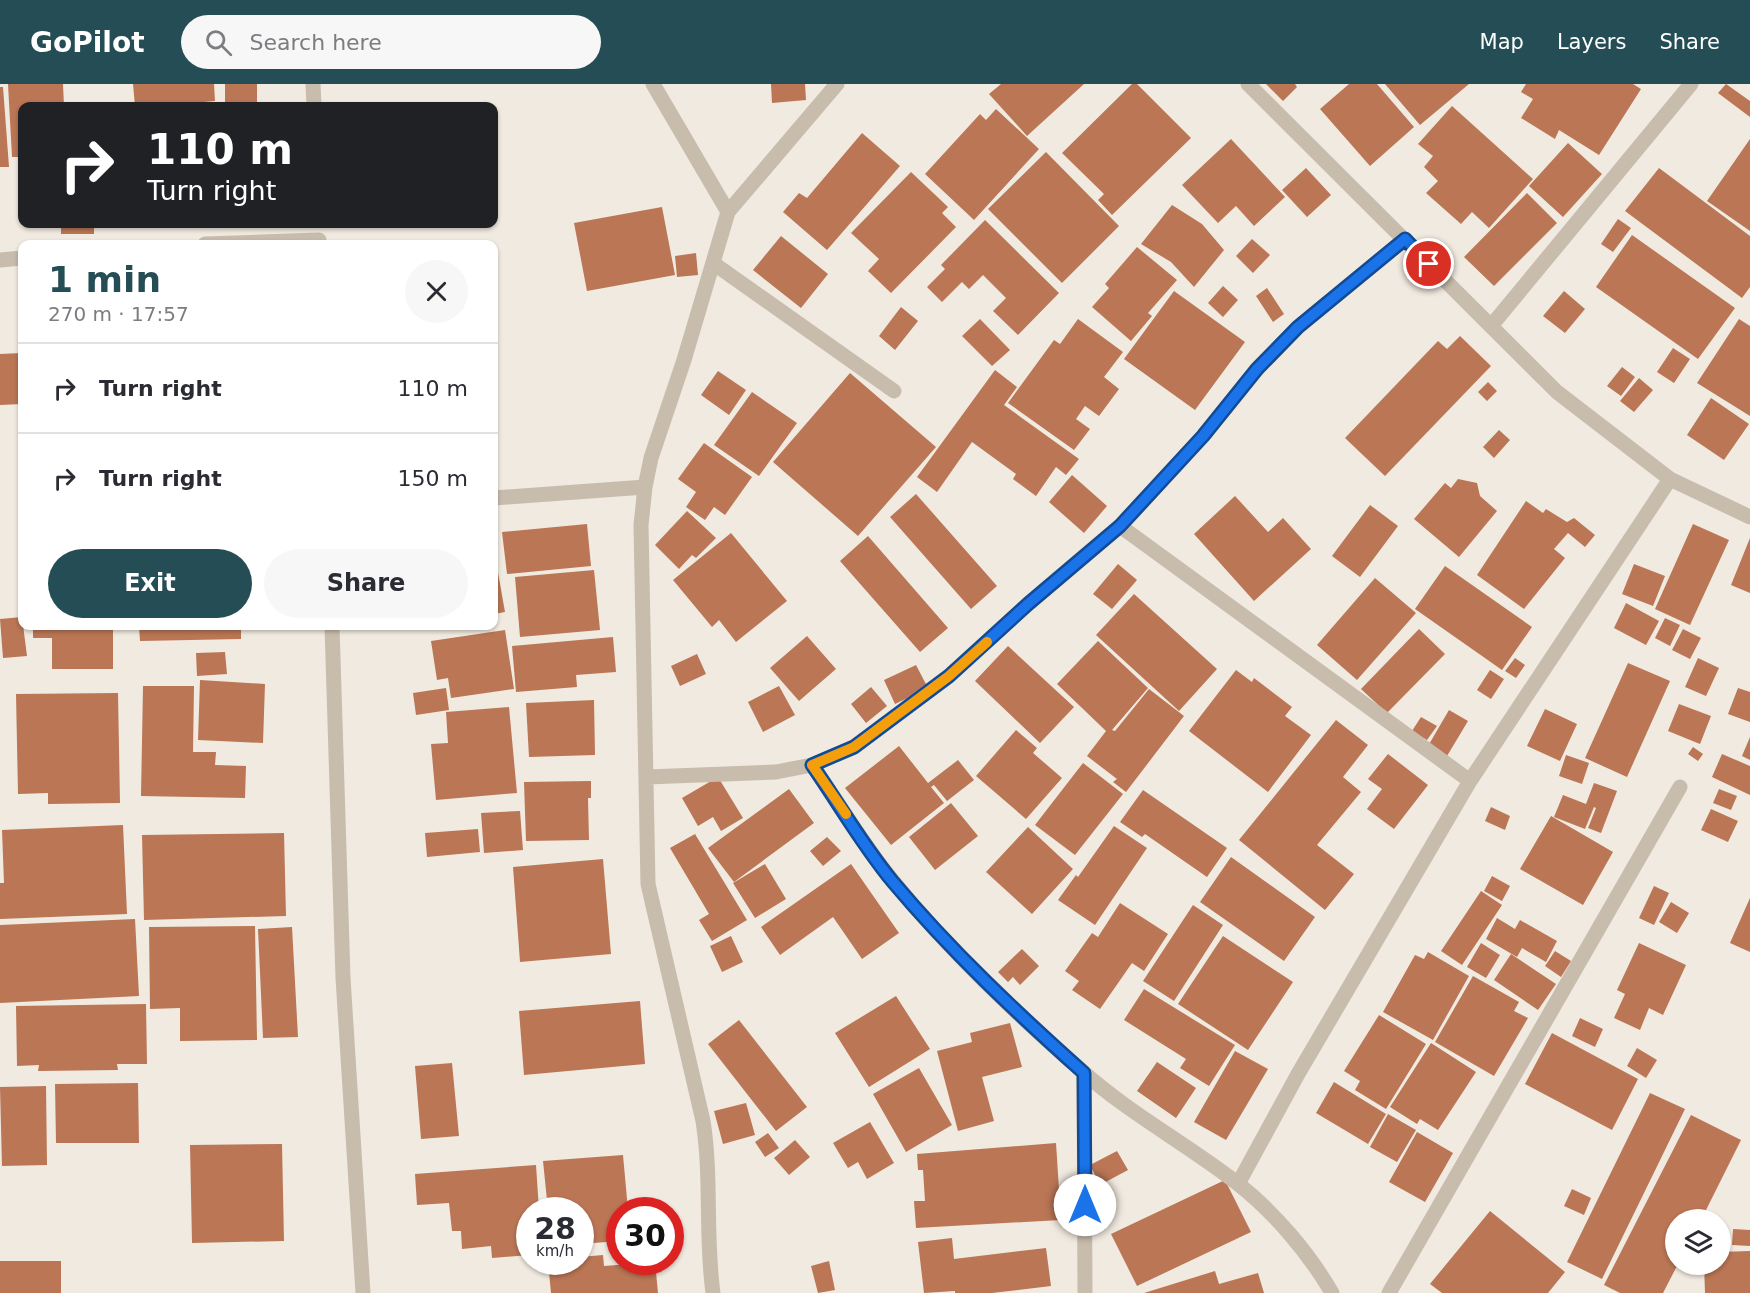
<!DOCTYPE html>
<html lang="en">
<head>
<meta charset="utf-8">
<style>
  body { margin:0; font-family:"DejaVu Sans",sans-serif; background:#f7f7f7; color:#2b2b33; height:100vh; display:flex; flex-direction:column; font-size:22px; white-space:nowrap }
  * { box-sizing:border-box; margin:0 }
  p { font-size:20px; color:#7c7c81 }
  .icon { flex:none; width:33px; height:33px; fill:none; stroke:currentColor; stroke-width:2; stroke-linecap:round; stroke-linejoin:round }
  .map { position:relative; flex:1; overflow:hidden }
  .sheet { position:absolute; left:18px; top:156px; width:480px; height:390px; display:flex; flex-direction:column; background:#fff; border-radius:12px; box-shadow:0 2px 4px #0004 }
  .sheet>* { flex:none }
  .banner { position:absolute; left:18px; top:18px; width:480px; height:126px; border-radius:12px; box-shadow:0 2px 4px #0004; background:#202124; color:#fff; overflow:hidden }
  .controls { position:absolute; left:1665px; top:1125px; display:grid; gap:12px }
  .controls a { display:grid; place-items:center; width:66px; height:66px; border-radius:50%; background:#fff; box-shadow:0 2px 4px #0004; font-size:30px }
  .speed { position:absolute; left:516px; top:1113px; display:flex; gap:12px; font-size:30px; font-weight:700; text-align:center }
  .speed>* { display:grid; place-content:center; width:78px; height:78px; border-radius:50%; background:#fff; box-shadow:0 2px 4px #0004; line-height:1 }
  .speed small { font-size:15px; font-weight:400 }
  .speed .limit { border:9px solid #d22; background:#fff; color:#111 }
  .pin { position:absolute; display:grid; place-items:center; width:51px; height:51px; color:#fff; margin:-26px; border:3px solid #fff; border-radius:50%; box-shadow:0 2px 6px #0007 }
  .me { position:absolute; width:66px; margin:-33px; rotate:0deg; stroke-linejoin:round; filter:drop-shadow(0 0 4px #0008) }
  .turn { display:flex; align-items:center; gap:21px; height:126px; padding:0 30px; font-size:27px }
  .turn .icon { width:78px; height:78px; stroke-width:2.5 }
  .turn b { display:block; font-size:42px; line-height:51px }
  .round { display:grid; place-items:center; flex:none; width:63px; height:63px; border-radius:32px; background:#f7f7f7 }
  .summary { display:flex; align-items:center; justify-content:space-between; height:102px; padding:0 30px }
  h1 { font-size:36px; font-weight:800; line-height:45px; color:#244d55 }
  .action { display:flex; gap:12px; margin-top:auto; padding:12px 30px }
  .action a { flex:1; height:69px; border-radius:36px; background:#244d55; color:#fff; font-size:24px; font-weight:800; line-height:69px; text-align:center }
  .action a+a { background:#f7f7f7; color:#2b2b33 }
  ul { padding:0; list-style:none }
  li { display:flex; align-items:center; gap:18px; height:90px; padding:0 30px; border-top:2px solid #e1e1e2 }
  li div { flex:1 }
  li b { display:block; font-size:22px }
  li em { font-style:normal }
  header { display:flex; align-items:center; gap:36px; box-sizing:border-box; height:84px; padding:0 30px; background:#244d55; color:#fff }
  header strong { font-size:28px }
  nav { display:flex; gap:33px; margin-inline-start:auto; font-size:21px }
  .search { width:420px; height:54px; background:#f7f7f7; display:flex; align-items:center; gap:15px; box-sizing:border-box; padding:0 21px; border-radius:33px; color:#7c7c81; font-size:22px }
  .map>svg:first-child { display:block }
  .building { fill:#ba7655 }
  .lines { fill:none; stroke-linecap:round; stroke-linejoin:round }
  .minor { stroke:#c8bcad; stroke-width:15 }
  .route-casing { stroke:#114b97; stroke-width:15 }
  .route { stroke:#1a73e8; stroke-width:10 }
  .slow { stroke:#f59e0b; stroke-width:10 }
</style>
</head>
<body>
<header>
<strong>GoPilot</strong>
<div class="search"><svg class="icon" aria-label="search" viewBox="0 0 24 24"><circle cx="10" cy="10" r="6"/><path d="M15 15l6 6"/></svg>Search here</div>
<nav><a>Map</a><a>Layers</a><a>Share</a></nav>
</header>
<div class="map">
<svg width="1750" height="1209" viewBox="0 0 1750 1209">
  <rect width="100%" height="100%" fill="#f1eae0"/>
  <path class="building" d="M 8,0 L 63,0 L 64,22 L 22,22 L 22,73 L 12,73 Z
    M 133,0 L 214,0 L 215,17 L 192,19 L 193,22 L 135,22 Z
    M 225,0 L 257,0 L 257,22 L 225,22 Z
    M 771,0 L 805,0 L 806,16 L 772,19 Z
    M 1001,0 L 1084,0 L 1027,52 L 989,10 Z
    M 1132,0 L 1137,0 L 1191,54 L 1112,131 L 1098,116 L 1104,110 L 1062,69 Z
    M 1266,0 L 1295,0 L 1297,3 L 1283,17 Z
    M 1349,0 L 1377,0 L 1414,43 L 1370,82 L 1320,25 Z
    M 1385,0 L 1469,0 L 1420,41 Z
    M 1526,0 L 1633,0 L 1641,5 L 1599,71 L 1559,46 L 1555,55 L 1521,34 L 1533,15 L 1521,8 Z
    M 1726,0 L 1750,17 L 1750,33 L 1718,9 Z
    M 0,3 L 3,3 L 9,83 L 0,83 Z
    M 1452,22 L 1533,95 L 1489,144 L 1472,128 L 1461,140 L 1426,109 L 1438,97 L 1424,83 L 1433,72 L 1418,60 Z
    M 996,25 L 1039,65 L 974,136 L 925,90 L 980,30 L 986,36 Z
    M 862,49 L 900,82 L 827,166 L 783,128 L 799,109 L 807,114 Z
    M 1231,55 L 1285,113 L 1254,142 L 1236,122 L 1218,139 L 1182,101 Z
    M 1750,55 L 1750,147 L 1707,117 Z
    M 1568,59 L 1602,90 L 1563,133 L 1529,102 Z
    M 1046,68 L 1119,142 L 1062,199 L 988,125 Z
    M 1306,84 L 1331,111 L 1307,133 L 1282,106 Z
    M 1659,84 L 1750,152 L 1750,203 L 1742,214 L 1625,127 Z
    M 911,88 L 948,123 L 942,129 L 956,143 L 891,209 L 868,187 L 879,175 L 851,149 Z
    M 1527,109 L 1557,139 L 1494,202 L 1464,173 Z
    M 1172,121 L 1202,140 L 1224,166 L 1194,203 L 1171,178 L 1141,160 Z
    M 662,123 L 675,191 L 587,207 L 574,139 Z
    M 1618,135 L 1631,144 L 1613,168 L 1601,160 Z
    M 985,136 L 1059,209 L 1018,251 L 993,227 L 1006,214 L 983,191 L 969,205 L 962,198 L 942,218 L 927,203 L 945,185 L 941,181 Z
    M 61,140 L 94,140 L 94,150 L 61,150 Z
    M 1632,151 L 1735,224 L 1698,275 L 1596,203 Z
    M 781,152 L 828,190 L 801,224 L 753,186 Z
    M 1252,155 L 1270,171 L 1253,189 L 1236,172 Z
    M 1137,163 L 1177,196 L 1148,229 L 1152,232 L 1131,257 L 1092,223 L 1109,204 L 1105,200 Z
    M 696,169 L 698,191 L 677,193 L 675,172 Z
    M 1223,202 L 1238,216 L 1223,233 L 1208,219 Z
    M 1267,204 L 1284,230 L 1273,238 L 1256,212 Z
    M 1174,207 L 1245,258 L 1195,326 L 1124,275 Z
    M 1564,207 L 1585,225 L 1565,249 L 1543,232 Z
    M 901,223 L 918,237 L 895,266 L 879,252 Z
    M 980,235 L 1010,266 L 992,282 L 962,252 Z
    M 1078,235 L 1123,268 L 1104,293 L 1119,305 L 1099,332 L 1085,322 L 1076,335 L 1090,345 L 1074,366 L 1008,319 L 1054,256 L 1060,260 Z
    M 1739,235 L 1750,242 L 1750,332 L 1697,299 Z
    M 1460,252 L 1491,282 L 1385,392 L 1345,354 L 1438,257 L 1447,265 Z
    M 1673,264 L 1690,275 L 1674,299 L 1657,288 Z
    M 22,269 L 22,320 L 0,321 L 0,270 Z
    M 1622,283 L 1635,293 L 1621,312 L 1607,302 Z
    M 995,286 L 1017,303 L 1004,321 L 1079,375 L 1066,391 L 1056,383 L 1036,412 L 1013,395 L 1016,390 L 972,358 L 937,408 L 917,393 Z
    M 718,287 L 746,306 L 729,331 L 701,311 Z
    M 850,289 L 936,363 L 858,452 L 773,378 Z
    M 1639,294 L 1653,306 L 1634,328 L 1620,317 Z
    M 1488,298 L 1497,307 L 1487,317 L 1478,308 Z
    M 752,308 L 797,339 L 759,392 L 714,361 Z
    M 1711,314 L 1749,340 L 1724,376 L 1687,351 Z
    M 18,343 L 22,343 L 22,391 L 21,391 Z
    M 1499,346 L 1510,356 L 1494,374 L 1483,363 Z
    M 704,359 L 752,393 L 725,431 L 714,423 L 705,436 L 686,423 L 696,408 L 678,395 Z
    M 1072,391 L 1107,422 L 1084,449 L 1049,418 Z
    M 1458,395 L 1477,399 L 1480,412 L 1497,427 L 1459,473 L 1414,435 L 1445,399 L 1451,404 Z
    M 916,410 L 997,502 L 971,525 L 890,433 Z
    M 1235,412 L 1268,448 L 1283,434 L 1311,465 L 1254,517 L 1194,450 Z
    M 1526,417 L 1543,429 L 1546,425 L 1567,438 L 1574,434 L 1595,451 L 1585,463 L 1568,449 L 1554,465 L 1565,474 L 1524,525 L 1477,491 Z
    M 1370,421 L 1398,442 L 1360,493 L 1332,472 Z
    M 687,427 L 716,454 L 696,474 L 692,471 L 679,485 L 655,461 Z
    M 587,440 L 591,482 L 507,490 L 502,448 Z
    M 1693,440 L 1729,456 L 1690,541 L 1655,525 Z
    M 731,449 L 787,517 L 736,558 L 719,536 L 712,543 L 673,496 Z
    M 868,452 L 948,544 L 920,568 L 840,477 Z
    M 1750,454 L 1750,509 L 1731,501 Z
    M 494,466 L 505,528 L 494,530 Z
    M 1118,480 L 1137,496 L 1112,525 L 1093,510 Z
    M 1634,480 L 1665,492 L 1653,522 L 1622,510 Z
    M 1445,482 L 1532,543 L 1502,586 L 1415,525 Z
    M 594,486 L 600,546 L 520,553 L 515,493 Z
    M 1375,494 L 1416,529 L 1357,596 L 1317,561 Z
    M 1134,510 L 1217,585 L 1179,627 L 1096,551 Z
    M 1626,519 L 1659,537 L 1646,561 L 1614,544 Z
    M 22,533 L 27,572 L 3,574 L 0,535 Z
    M 1665,534 L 1680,541 L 1670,562 L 1655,554 Z
    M 33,542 L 113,542 L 113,585 L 52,585 L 52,554 L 33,554 Z
    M 139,542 L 241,542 L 241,555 L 140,557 Z
    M 1419,545 L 1445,570 L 1387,629 L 1361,605 Z
    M 1683,545 L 1701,554 L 1690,575 L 1672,566 Z
    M 505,546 L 514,605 L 451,614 L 448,594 L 437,596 L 431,557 Z
    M 807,552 L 836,585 L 799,617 L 770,584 Z
    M 613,553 L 616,588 L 576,591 L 577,603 L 516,608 L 512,562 Z
    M 1098,557 L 1148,604 L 1112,646 L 1115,647 L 1149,605 L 1184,632 L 1126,708 L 1113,698 L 1117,695 L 1087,672 L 1106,647 L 1057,600 Z
    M 1008,562 L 1074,623 L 1040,659 L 975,597 Z
    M 225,568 L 227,590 L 197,592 L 196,569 Z
    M 697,570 L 706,590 L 680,602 L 671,582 Z
    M 1515,574 L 1525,581 L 1516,594 L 1505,587 Z
    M 1698,574 L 1719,584 L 1706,612 L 1685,603 Z
    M 1628,579 L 1670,597 L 1627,693 L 1585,674 Z
    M 916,581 L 928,604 L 895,620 L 884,596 Z
    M 1236,586 L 1252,598 L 1254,594 L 1292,623 L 1285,632 L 1311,651 L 1268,708 L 1189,647 Z
    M 1490,586 L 1504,595 L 1491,615 L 1477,606 Z
    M 200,596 L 265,600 L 263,659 L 198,656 Z
    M 143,602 L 194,602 L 193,668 L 216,668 L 215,681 L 246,682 L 245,714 L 141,712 Z
    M 779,602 L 795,631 L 763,648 L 748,618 Z
    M 871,603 L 887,622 L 866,639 L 851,620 Z
    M 446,604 L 449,626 L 416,631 L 413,609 Z
    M 1738,604 L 1750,608 L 1750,638 L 1728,630 Z
    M 118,609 L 120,719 L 48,720 L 48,709 L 18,710 L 16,610 Z
    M 594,616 L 595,671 L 529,673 L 526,619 Z
    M 1679,620 L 1711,632 L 1700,660 L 1668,647 Z
    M 509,623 L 517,709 L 436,716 L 431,660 L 448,659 L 446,628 Z
    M 1545,625 L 1577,640 L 1560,677 L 1527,662 Z
    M 1449,626 L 1468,637 L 1447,672 L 1428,662 Z
    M 1421,633 L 1437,642 L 1427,656 L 1412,647 Z
    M 1336,636 L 1368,661 L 1343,693 L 1361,708 L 1317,761 L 1354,790 L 1325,826 L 1239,756 Z
    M 1016,646 L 1037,664 L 1033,669 L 1062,694 L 1026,735 L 976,692 Z
    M 1750,653 L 1750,676 L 1742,672 Z
    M 899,662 L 928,699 L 958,676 L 974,696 L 947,717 L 934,701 L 931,703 L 944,719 L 891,761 L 845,704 Z
    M 1693,663 L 1703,670 L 1698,677 L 1688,670 Z
    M 1388,670 L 1428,701 L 1394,745 L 1367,725 L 1382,705 L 1368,695 Z
    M 1722,670 L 1750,682 L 1750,711 L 1712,693 Z
    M 1566,671 L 1589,679 L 1582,700 L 1559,692 Z
    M 1083,679 L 1123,710 L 1075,771 L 1035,741 Z
    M 718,693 L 743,734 L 721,747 L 713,733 L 698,742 L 682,714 Z
    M 591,697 L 591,714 L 588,714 L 589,756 L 526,757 L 524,698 Z
    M 1594,699 L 1617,707 L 1601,749 L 1588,744 L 1596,724 L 1594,723 L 1585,745 L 1554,733 L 1563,711 L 1586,720 Z
    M 789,705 L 814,739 L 734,798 L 708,764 Z
    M 1719,705 L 1737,712 L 1731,726 L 1713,719 Z
    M 1143,706 L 1227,764 L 1207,793 L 1145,750 L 1142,753 L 1120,738 Z
    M 951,719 L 978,752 L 935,786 L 909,753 Z
    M 1491,723 L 1510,732 L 1505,746 L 1485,737 Z
    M 1711,725 L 1738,737 L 1728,758 L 1701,746 Z
    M 520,727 L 523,766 L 484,769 L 481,729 Z
    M 1551,732 L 1613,768 L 1583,821 L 1520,785 Z
    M 123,741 L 127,830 L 0,835 L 0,799 L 4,799 L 2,746 Z
    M 1114,742 L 1147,764 L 1095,841 L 1058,816 L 1076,791 L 1078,793 Z
    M 1028,743 L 1073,785 L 1032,830 L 986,788 Z
    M 478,745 L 480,768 L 427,773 L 425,749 Z
    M 284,749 L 286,832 L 144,836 L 142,751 Z
    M 695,750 L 747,836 L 712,857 L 699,836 L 709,830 L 670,764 Z
    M 827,753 L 841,767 L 823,782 L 810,767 Z
    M 1231,773 L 1315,833 L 1284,877 L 1200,818 Z
    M 603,775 L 611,870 L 520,878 L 513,783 Z
    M 765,780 L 786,815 L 755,834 L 733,799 Z
    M 851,780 L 899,849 L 862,875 L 833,833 L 780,871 L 761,843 Z
    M 1492,792 L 1510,802 L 1502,817 L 1484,807 Z
    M 1654,802 L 1669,809 L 1654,841 L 1639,834 Z
    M 1481,807 L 1502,821 L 1462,881 L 1441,867 Z
    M 1750,814 L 1750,868 L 1730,859 Z
    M 1671,818 L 1689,829 L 1677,849 L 1659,838 Z
    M 1120,819 L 1168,850 L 1144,887 L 1132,879 L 1100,925 L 1072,906 L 1079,897 L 1065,887 L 1092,849 L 1098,853 Z
    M 1193,821 L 1223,841 L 1174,917 L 1143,897 Z
    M 1497,834 L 1515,845 L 1520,836 L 1557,857 L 1546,878 L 1522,864 L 1517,873 L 1486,855 Z
    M 135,835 L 139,912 L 0,919 L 0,841 Z
    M 255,842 L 257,956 L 180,957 L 180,924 L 150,925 L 149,843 Z
    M 292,843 L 298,953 L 263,954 L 258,845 Z
    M 731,852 L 743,878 L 722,888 L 710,862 Z
    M 1223,852 L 1293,898 L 1248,966 L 1178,920 Z
    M 1481,859 L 1500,871 L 1486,894 L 1467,883 Z
    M 1639,859 L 1686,881 L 1663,931 L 1649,924 L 1640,946 L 1614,934 L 1625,910 L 1617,906 Z
    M 1022,865 L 1039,882 L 1020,901 L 1013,893 L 1008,898 L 998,888 Z
    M 1555,867 L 1571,877 L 1561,893 L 1545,882 Z
    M 1428,868 L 1469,892 L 1433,956 L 1383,928 L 1415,871 L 1424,875 Z
    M 1511,870 L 1556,900 L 1538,926 L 1494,896 Z
    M 1473,892 L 1519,918 L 1514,927 L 1528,934 L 1494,992 L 1435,958 Z
    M 1144,905 L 1235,961 L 1209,1002 L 1180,984 L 1186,975 L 1124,936 Z
    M 896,912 L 930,965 L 869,1003 L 835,949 Z
    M 640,917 L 645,980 L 524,991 L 519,927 Z
    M 146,920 L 147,980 L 117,980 L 118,986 L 38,987 L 39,981 L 17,982 L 16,922 Z
    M 1379,931 L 1426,960 L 1386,1025 L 1355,1006 L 1360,997 L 1344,987 Z
    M 1580,934 L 1603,945 L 1595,963 L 1572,952 Z
    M 739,936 L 807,1023 L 776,1047 L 708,960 Z
    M 1010,939 L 1022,983 L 982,993 L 994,1037 L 958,1047 L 937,967 L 972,958 L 970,949 Z
    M 1552,949 L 1638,995 L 1612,1046 L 1525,1000 Z
    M 1431,959 L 1476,988 L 1438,1046 L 1420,1035 L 1417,1040 L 1390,1023 Z
    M 1637,964 L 1657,976 L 1646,994 L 1627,982 Z
    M 1235,967 L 1268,985 L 1226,1056 L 1194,1038 Z
    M 1157,978 L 1196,1004 L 1176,1034 L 1137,1007 Z
    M 452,979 L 459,1052 L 421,1055 L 415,982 Z
    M 919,984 L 952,1041 L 906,1068 L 873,1010 Z
    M 1334,998 L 1386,1030 L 1368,1060 L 1316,1029 Z
    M 138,999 L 139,1059 L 56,1059 L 55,1000 Z
    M 46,1002 L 47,1081 L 2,1082 L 0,1003 Z
    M 1650,1009 L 1685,1025 L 1602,1195 L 1567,1178 Z
    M 746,1019 L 755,1051 L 723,1060 L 714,1027 Z
    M 1388,1030 L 1416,1046 L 1397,1078 L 1370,1063 Z
    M 1691,1031 L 1741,1056 L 1701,1136 L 1676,1136 L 1676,1180 L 1678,1180 L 1663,1209 L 1620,1209 L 1604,1201 Z
    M 870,1038 L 894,1079 L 867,1095 L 858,1078 L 848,1084 L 833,1059 Z
    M 1417,1048 L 1453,1069 L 1425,1118 L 1389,1098 Z
    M 768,1049 L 779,1064 L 765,1073 L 755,1058 Z
    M 795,1056 L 810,1073 L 789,1091 L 774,1074 Z
    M 1056,1059 L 1061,1136 L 916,1144 L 914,1117 L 925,1117 L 923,1086 L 918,1086 L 917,1070 Z
    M 282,1060 L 284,1157 L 192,1159 L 190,1061 Z
    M 1117,1067 L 1128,1086 L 1100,1101 L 1090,1081 Z
    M 623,1071 L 628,1126 L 620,1126 L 620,1157 L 580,1160 L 580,1126 L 548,1126 L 543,1077 Z
    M 536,1081 L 539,1126 L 530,1126 L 530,1171 L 492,1174 L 491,1162 L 462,1165 L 461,1147 L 452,1147 L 449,1119 L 417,1121 L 415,1090 Z
    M 1225,1096 L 1251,1148 L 1137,1202 L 1111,1150 Z
    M 1572,1105 L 1591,1114 L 1584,1131 L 1564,1122 Z
    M 1490,1127 L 1565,1188 L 1548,1209 L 1442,1209 L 1430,1200 Z
    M 1733,1145 L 1750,1146 L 1750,1162 L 1732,1161 Z
    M 952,1154 L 954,1175 L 1046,1164 L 1051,1202 L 992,1209 L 955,1209 L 955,1207 L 924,1209 L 918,1158 Z
    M 1750,1167 L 1750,1209 L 1705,1209 L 1704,1180 L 1720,1180 L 1720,1168 Z
    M 603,1171 L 604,1182 L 655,1178 L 658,1209 L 551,1209 L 548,1178 L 580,1178 L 580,1173 Z
    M 0,1177 L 61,1177 L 61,1209 L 0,1209 Z
    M 829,1177 L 835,1206 L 818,1209 L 811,1182 Z
    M 1215,1187 L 1219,1200 L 1258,1189 L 1264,1209 L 1144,1209 Z"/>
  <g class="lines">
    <path class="minor" d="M 313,0 L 314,22
      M 653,0 L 728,128
      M 1248,0 L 1557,308 L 1670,395 L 1750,433
      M 205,160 L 319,156
      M 0,176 L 22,174
      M 713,179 L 894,307
      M 1491,242 L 1691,0
      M 494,414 L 645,403
      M 1120,442 L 1470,697
      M 332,542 L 343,894 L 363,1209
      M 812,681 C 839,719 863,761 893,797 C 949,866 1015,929 1082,987 C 1130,1030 1187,1060 1237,1099 C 1273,1127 1309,1169 1332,1209
      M 647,693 L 776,688 L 812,681 L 854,663 L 949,592 L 1028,520 L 1120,442 L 1203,352 L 1257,285 L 1298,243 L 1405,155
      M 1084,989 L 1085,1209
      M 1238,1100 L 1298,990 L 1470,697 L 1670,395
      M 713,1209 C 705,1152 712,1094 703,1037 L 648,800 L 641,441 L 645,403 L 651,374 L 684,276 L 728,128 L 837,0
      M 1389,1209 L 1680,703"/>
  </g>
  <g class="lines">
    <g class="route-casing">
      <path id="route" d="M 1085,1121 L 1084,989 C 1017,929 951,867 893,798 C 863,762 839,720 812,681 L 854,663 L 949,592 L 1028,520 L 1120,442 L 1203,352 L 1257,285 L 1298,243 L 1405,155 L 1429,180"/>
    </g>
    <use href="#route" class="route"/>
    <path class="slow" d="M 846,730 L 812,681 L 854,663 L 949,592 L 987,558"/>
  </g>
</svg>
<div class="controls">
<a><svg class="icon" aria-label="layers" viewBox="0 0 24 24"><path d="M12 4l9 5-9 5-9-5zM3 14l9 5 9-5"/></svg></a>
</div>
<div class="speed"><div>28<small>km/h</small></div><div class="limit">30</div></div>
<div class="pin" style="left:1429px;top:180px;background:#d93025"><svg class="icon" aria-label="arrive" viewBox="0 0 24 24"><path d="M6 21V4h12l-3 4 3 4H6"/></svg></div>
<svg class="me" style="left:1085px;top:1121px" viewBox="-20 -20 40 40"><circle r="19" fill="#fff"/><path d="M0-13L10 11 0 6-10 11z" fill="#1a73e8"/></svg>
<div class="banner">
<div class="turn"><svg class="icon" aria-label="right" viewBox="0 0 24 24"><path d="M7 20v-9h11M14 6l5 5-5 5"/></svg><div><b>110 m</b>Turn right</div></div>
</div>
<section class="sheet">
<div class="summary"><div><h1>1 min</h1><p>270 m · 17:57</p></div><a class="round"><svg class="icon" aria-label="close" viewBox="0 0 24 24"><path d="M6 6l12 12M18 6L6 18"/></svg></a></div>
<ul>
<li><svg class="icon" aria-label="right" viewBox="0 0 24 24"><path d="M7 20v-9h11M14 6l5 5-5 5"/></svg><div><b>Turn right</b></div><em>110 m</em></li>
<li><svg class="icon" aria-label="right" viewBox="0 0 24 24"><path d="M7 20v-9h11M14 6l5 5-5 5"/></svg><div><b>Turn right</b></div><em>150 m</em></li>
</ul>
<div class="action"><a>Exit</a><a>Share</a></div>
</section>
</div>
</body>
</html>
